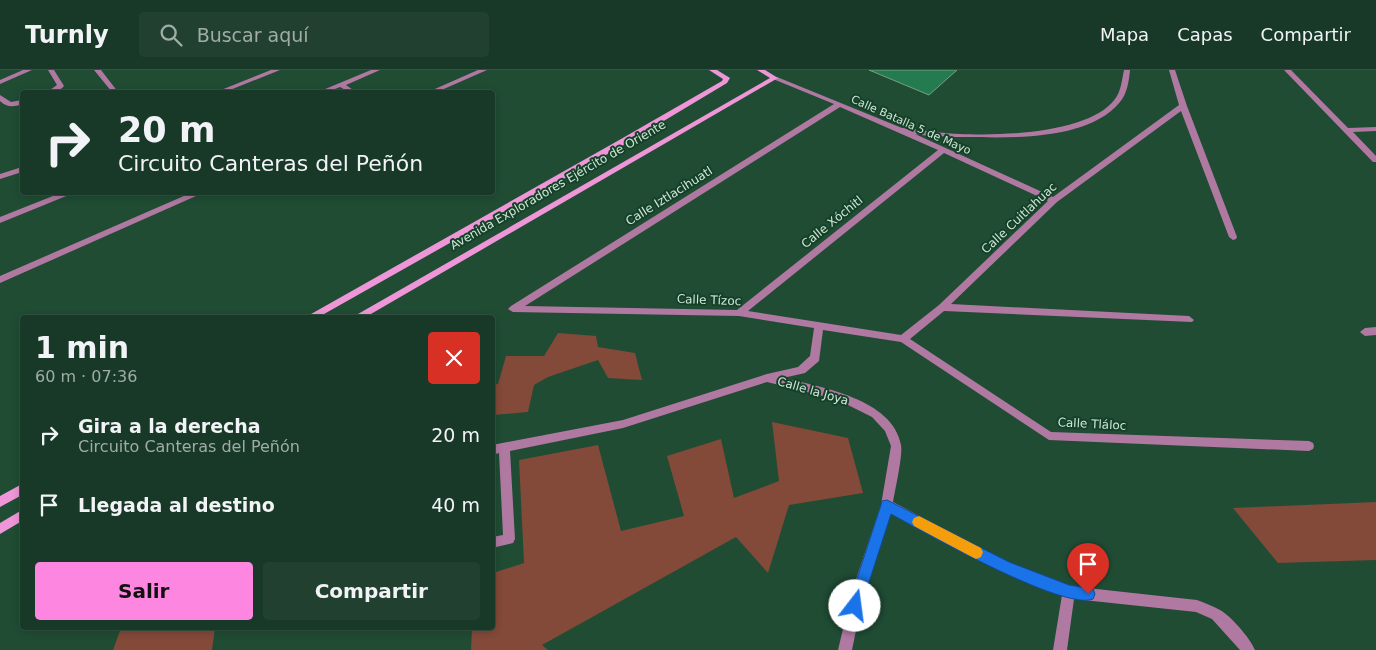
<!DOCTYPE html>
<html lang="es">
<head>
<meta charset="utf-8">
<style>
  body { margin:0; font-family:"DejaVu Sans",sans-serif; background:#21402f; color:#f1f3f6; height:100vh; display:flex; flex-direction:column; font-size:19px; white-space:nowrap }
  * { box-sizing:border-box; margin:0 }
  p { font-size:16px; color:#9faca7 }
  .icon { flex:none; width:28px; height:28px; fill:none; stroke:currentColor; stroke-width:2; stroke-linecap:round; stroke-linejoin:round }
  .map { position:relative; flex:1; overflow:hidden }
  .panel { position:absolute; left:20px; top:245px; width:475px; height:315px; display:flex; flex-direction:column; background:#183927; border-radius:5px; box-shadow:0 2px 8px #0003,0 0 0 1px #365344 }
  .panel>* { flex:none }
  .top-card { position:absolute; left:20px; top:20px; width:475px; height:105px; border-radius:5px; box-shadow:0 2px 8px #0003,0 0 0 1px #365344; background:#183927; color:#f1f3f6; overflow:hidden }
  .pin { position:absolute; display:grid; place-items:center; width:42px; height:42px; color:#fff; margin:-51px -21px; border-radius:50% 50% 50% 0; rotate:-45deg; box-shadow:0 0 5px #0007 }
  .pin .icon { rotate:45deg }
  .me { position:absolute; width:55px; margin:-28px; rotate:15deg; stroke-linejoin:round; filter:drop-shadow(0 0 4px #0008) }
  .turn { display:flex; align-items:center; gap:18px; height:105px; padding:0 15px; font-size:22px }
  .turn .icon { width:65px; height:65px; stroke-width:2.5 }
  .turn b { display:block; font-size:35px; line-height:42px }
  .round { display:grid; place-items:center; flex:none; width:52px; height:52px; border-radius:5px; background:#21402f }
  .overview { display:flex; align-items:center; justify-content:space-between; height:85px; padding:0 15px }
  h1 { font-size:30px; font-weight:800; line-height:38px }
  .cta { display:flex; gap:10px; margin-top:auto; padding:10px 15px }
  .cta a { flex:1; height:58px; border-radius:5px; background:#fd86e1; color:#111; font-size:20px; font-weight:800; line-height:58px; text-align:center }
  .cta a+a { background:#21402f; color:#f1f3f6 }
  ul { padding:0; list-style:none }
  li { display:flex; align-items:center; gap:15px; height:70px; padding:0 15px }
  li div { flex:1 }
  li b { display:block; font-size:19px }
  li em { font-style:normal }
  header { display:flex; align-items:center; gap:30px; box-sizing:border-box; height:70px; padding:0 25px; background:#183927; border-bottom:1px solid #365344 }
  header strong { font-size:24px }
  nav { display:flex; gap:28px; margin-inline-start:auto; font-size:18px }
  .search { width:350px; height:45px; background:#21402f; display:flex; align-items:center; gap:12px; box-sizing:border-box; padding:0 18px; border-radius:5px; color:#9faca7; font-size:19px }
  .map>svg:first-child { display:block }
  .green { fill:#834939 }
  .building { fill:#247b4f; stroke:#73a184 }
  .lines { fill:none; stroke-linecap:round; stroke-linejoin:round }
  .street { fill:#b079a2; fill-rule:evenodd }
  .secondary { fill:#ee96d7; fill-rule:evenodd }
  .route { fill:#1a73e8; stroke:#114b97 }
  .slow { fill:#f59e0b }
  .labels { text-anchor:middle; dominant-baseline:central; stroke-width:4; stroke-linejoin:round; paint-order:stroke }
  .far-street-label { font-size:11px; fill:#cee6d6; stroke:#154129 }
  .street-label { font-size:12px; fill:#cee6d6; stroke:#154129 }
</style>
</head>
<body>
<header>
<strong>Turnly</strong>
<div class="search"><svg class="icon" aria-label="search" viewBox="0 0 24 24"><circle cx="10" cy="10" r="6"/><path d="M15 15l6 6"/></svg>Buscar aquí</div>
<nav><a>Mapa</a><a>Capas</a><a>Compartir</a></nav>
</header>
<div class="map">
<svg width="1376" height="580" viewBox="0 0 1376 580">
  <rect width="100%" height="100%" fill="#204c34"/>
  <path class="green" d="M 558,263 L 596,266 L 598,277 L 635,283 L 642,310 L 608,308 L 598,290 L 548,307 L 534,315 L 528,342 L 493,345 L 493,315 L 498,314 L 506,286 L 544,286 Z
    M 772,352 L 848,368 L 863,423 L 789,435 L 768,503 L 736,467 L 542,575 L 548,580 L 471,580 L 472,558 L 492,558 L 493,503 L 524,493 L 519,390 L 598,375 L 621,461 L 684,446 L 667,386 L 721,369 L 734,428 L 779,411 Z
    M 1376,432 L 1376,490 L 1278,493 L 1233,438 Z
    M 121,558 L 215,558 L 212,580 L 113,580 Z"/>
  <path class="building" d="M 869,0 L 957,0 L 929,25 Z"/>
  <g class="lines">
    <path class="street" d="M 23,0 L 32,0 L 0,14 L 0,10 Z
      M 48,0 L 54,0 L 64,16 C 60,21 54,22 47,22 L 57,15 Z
      M 94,0 L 101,0 L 118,22 L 112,22 Z
      M 271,0 L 280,0 L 225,22 L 216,22 Z
      M 371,0 L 380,0 L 346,15 L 356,22 L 349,22 L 340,17 L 327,22 L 318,22 Z
      M 478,0 L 487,0 L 437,22 L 428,22 Z
      M 1124,0 L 1130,0 C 1129,11 1127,24 1120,32 C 1089,70 1013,68 968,67 C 950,67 932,67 915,64 L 1053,127 L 1179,35 L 1169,0 L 1175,0 L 1187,36 L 1237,167 L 1236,169 L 1233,170 L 1229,167 L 1181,41 L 1057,132 L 951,234 L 1189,246 L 1194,250 L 1192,252 L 944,241 L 910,269 L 1051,362 L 1309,371 L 1313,373 L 1314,376 L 1313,379 L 1309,381 L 1049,370 L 901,272 L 823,260 L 819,291 L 805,303 L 783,308 C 821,317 893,329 901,375 C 903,385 895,420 893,432 L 1008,493 L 1069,516 L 1197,530 C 1205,533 1213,536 1220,540 C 1231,546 1250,568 1255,580 L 1240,580 L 1212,549 L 1196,542 L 1074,529 L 1067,580 L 1053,580 L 1062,525 L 1000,501 L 890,443 L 864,521 L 852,580 L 838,580 L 852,521 L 881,435 L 891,376 L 885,361 L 872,347 L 848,335 L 823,326 L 767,312 L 623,358 L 510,381 L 515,469 L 513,473 L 492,478 L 492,467 L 503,465 L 499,383 L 492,385 L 492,375 L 623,350 L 767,304 L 798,297 L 810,286 L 814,258 L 739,246 L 513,242 L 508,239 L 511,236 L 834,34 L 773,9 L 773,7 L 777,7 L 902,58 L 905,57 C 951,69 1085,71 1115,29 C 1121,22 1122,9 1124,0 ZM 840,37 L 938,80 L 737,240 L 525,236 ZM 944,83 L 1048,131 L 939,235 L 901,265 L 748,241 Z
      M 1284,0 L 1291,0 L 1348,58 L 1376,57 L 1376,61 L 1353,62 L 1376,86 L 1376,92 L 1373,92 Z
      M 0,25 L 11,32 L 22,30 L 22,34 C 14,37 7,38 0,31 Z
      M 22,97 L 22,102 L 0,109 L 0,104 Z
      M 63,122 L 76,122 L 0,153 L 0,147 Z
      M 193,122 L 205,122 L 0,213 L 0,206 Z
      M 1376,257 L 1376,265 L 1365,266 L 1360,262 L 1365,258 Z"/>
    <path class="secondary" d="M 709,0 L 717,0 L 730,8 L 727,13 L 627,73 L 317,248 L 304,248 L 621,69 L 722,11 L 723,9 Z
      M 757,0 L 765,0 L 778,8 L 364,248 L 351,248 L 770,8 Z
      M 22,414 L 22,425 L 0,437 L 0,426 Z
      M 22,440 L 22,451 L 0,464 L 0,453 Z"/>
  </g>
  <path class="route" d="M 887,430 L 1009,492 L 1069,515 L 1093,519 L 1095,524 L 1093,529 C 1063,541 924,462 891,444 L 860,540 L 855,543 L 850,540 L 848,536 L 881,435 L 882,431 Z"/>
  <path class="slow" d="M 919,446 L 981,478 L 983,482 L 981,487 L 976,489 L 972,487 L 914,456 L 912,452 L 914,448 Z"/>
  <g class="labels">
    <g class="far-street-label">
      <text transform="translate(911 55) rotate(24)">Calle Batalla 5 de Mayo</text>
    </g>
    <g class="street-label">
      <text transform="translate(558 115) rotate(-30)">Avenida Exploradores Ejército de Oriente</text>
      <text transform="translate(669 126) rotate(-32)">Calle Iztlacihuatl</text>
      <text transform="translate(1019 148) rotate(-43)">Calle Cuitlahuac</text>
      <text transform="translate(832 152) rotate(-39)">Calle Xóchitl</text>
      <text transform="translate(709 230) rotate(2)">Calle Tízoc</text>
      <text transform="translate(813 321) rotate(16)">Calle la Joya</text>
      <text transform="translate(1092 354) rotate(3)">Calle Tláloc</text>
    </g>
  </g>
</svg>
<div class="pin" style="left:1088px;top:524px;background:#d93025"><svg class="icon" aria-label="arrive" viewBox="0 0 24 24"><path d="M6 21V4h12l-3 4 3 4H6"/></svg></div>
<svg class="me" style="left:855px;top:536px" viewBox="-20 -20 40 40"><circle r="19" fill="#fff"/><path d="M0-13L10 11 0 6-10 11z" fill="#1a73e8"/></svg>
<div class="top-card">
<div class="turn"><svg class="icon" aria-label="right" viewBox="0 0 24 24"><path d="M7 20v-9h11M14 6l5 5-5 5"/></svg><div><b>20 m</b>Circuito Canteras del Peñón</div></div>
</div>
<section class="panel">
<div class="overview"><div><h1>1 min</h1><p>60 m · 07:36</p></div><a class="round" style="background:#d93025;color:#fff"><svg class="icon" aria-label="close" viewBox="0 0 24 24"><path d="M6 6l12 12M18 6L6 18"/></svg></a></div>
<ul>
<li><svg class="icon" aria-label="right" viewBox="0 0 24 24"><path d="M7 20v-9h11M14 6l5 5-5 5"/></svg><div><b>Gira a la derecha</b><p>Circuito Canteras del Peñón</p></div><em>20 m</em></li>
<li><svg class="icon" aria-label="arrive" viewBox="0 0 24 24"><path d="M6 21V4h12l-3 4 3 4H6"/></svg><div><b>Llegada al destino</b></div><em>40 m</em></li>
</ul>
<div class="cta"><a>Salir</a><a>Compartir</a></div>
</section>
</div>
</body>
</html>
